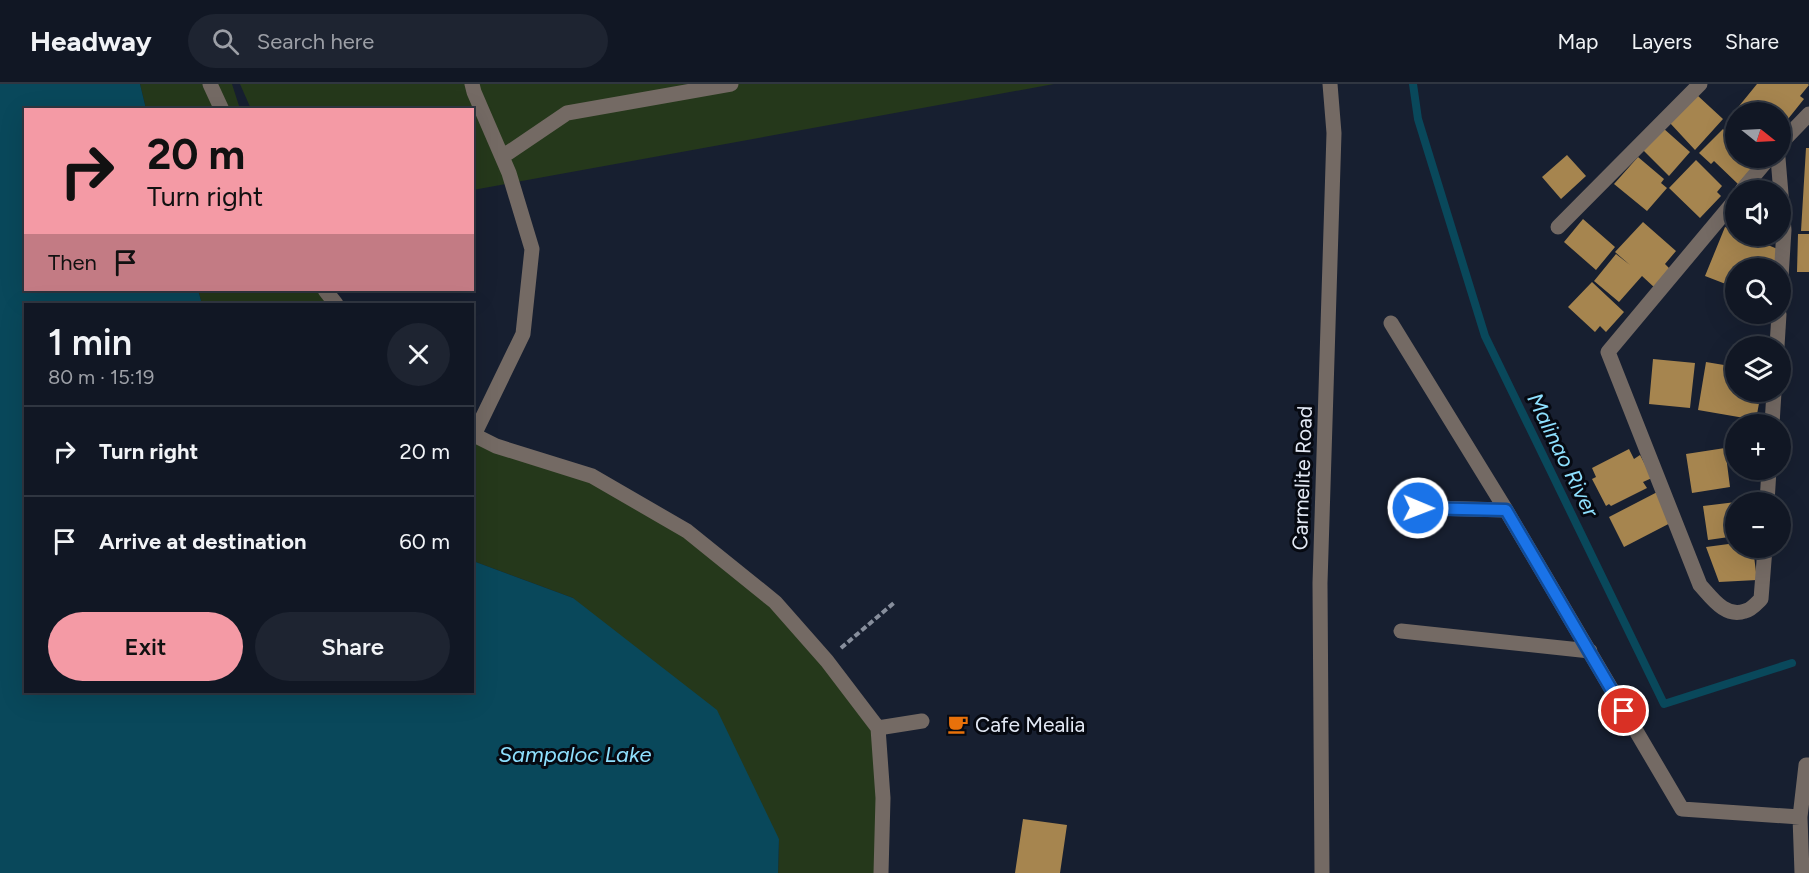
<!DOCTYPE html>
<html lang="en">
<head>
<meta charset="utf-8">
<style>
  body { margin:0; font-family:Figtree,sans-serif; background:#1e2431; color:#f1f3f6; height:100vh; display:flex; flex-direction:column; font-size:22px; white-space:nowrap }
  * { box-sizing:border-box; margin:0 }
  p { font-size:20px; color:#9c9fa6 }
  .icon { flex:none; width:33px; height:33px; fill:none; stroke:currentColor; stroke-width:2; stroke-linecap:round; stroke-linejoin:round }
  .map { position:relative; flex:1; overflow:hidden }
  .panel { position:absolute; left:24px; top:219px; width:450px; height:390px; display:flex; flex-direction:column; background:#111724; border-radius:0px; box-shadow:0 6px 24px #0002,0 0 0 2px #303641 }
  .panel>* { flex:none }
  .banner { position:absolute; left:24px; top:24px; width:450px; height:183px; border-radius:0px; box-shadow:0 6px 24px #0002,0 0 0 2px #303641; background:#f49aa5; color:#111; overflow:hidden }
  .needle { width:39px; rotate:108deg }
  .controls { position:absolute; left:1725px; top:18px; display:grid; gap:12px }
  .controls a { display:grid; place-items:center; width:66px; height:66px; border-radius:50%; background:#111724; box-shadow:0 6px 24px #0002,0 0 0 2px #303641; font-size:30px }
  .pin { position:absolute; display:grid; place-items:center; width:51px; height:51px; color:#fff; margin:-26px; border:3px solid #fff; border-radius:50%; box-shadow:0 2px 6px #0007 }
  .me { position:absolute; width:66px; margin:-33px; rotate:91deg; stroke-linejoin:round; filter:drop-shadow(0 0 4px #0008) }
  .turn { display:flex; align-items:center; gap:21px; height:126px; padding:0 24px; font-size:27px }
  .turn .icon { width:78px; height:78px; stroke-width:2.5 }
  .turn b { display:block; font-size:42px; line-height:51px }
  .then { display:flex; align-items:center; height:57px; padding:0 24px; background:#0003; gap:12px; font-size:22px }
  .round { display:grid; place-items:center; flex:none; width:63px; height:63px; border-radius:32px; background:#1e2431 }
  .overview { display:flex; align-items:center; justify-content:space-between; height:102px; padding:0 24px }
  h1 { font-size:36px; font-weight:600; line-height:45px }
  .cta { display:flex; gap:12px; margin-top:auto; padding:12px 24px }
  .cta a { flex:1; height:69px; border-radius:36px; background:#f49aa5; color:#111; font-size:24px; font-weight:600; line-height:69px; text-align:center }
  .cta a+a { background:#1e2431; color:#f1f3f6 }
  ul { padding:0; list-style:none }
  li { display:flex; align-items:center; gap:18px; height:90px; padding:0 24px; border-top:2px solid #303641 }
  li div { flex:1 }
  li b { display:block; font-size:22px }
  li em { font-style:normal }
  header { display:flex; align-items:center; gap:36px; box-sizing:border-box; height:84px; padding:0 30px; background:#111724; border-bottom:2px solid #303641 }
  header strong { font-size:28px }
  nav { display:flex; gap:33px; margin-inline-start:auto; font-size:21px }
  .search { width:420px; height:54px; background:#1e2431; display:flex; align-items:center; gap:15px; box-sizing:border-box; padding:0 21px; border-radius:33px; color:#9c9fa6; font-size:22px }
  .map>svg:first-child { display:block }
  .green { fill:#25381b }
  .water { fill:#09485b }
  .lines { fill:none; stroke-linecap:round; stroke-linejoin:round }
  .stream { stroke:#09485b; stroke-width:8 }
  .building { fill:#a6854f }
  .path { stroke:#878e9c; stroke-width:4; stroke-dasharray:6 3; stroke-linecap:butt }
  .minor { stroke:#746a64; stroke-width:15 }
  .route-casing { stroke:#114b97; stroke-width:15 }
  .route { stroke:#1a73e8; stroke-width:10 }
  .labels { text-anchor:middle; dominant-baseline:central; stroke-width:6; stroke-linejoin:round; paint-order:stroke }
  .street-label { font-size:21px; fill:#e3e9f5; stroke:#060911 }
  .poi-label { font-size:21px; fill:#e3e9f5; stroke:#060911; text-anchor:start }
  .water-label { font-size:22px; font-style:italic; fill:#8ee0fe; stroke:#060911 }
</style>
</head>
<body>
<header>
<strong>Headway</strong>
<div class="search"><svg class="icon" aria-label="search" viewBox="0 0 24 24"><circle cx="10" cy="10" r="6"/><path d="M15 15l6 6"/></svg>Search here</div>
<nav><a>Map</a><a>Layers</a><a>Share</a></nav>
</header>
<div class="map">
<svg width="1809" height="789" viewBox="0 0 1809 789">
  <rect width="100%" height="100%" fill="#171f30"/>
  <path class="green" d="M 140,0 L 232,0 L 240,25 L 146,25 Z
    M 240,0 L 1054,0 L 473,106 L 472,26 L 251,25 Z
    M 198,206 L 325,206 L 336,220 L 202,220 Z
    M 472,350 L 592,392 L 687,447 L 775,518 L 878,644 L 877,789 L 778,789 L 779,755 L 573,514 L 473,477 Z"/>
  <path class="water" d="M 0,0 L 140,0 L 146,25 L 26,26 L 26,206 L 198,206 L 202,220 L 26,220 L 26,608 L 472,608 L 473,477 L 573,514 L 717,626 L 779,755 L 778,789 L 0,789 Z"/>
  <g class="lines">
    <path class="stream" d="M 1413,0 L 1418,35 L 1485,252 L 1664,620 L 1792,579"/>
  </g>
  <path class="building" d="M 1757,0 L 1808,0 L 1809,1 L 1800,12 L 1804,15 L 1788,35 L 1783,31 L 1780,34 L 1780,28 L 1737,28 L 1735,27 Z
    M 1697,11 L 1723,35 L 1695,66 L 1670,39 Z
    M 1663,44 L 1690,68 L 1669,92 L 1643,66 Z
    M 1723,45 L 1736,57 L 1736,74 L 1746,74 L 1744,76 L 1752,84 L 1738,100 L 1714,77 L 1711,80 L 1699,69 Z
    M 1806,64 L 1809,64 L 1809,147 L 1801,147 Z
    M 1567,71 L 1586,92 L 1561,115 L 1542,93 Z
    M 1638,73 L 1664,95 L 1661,99 L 1667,104 L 1647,127 L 1614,100 Z
    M 1696,76 L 1722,102 L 1717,108 L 1721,112 L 1700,134 L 1669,104 Z
    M 1583,135 L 1615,163 L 1596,186 L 1564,158 Z
    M 1643,138 L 1676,167 L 1665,180 L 1671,186 L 1655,204 L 1642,192 L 1619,218 L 1594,197 L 1616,170 L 1630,181 L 1615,168 Z
    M 1725,143 L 1736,147 L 1736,152 L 1746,152 L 1780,166 L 1772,184 L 1736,184 L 1736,204 L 1705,192 Z
    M 1798,150 L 1809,150 L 1809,188 L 1797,188 Z
    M 1592,198 L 1624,228 L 1606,248 L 1600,242 L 1595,248 L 1568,223 Z
    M 1653,275 L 1695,279 L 1690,324 L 1649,320 Z
    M 1706,278 L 1736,283 L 1736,308 L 1761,308 L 1756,336 L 1698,326 Z
    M 1725,364 L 1730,403 L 1692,409 L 1686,370 Z
    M 1629,365 L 1634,375 L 1640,371 L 1652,394 L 1643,398 L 1647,404 L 1611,422 L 1609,420 L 1606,422 L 1592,395 L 1596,393 L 1592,384 Z
    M 1665,404 L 1680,434 L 1624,463 L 1609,433 Z
    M 1736,418 L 1736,452 L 1708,456 L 1703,422 Z
    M 1736,459 L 1736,464 L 1753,464 L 1757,496 L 1719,498 L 1706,463 Z
    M 1023,735 L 1067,741 L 1060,789 L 1015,789 Z"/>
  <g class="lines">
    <path class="path" d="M 841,564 L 895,518"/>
    <path class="minor" d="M 210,0 L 222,26
      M 472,0 L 474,8 L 509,89 L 532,165 L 523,250 L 474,351
      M 1780,60 L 1809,30
      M 502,73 L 567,29 L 731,0
      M 1778,74 L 1784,146 L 1780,209
      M 1742,106 L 1769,74
      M 1736,115 L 1608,268 L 1700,501 C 1712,514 1725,534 1745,527 C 1751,526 1757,519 1761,515 L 1765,464
      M 1558,143 L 1700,0
      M 325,206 L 336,220
      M 1391,239 L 1506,426 L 1682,725 L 1800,733 L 1806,681 L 1809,681
      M 1777,262 L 1779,230
      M 1772,340 L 1774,308
      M 472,350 L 496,362 L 592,392 L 687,447 L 775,518 L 827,577 L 878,644 L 883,714 L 881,789
      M 1767,418 L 1769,386
      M 1395,423 L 1506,426
      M 1401,547 L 1590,567
      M 878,644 L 922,637
      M 1800,733 L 1802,789
      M 1322,789 L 1320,499 L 1334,49 L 1330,0"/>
  </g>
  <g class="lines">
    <g class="route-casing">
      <path id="route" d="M 1418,424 L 1506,426 L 1624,627"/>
    </g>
    <use href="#route" class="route"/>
  </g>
  <defs>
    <g id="cafe-bare" transform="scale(1.62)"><path d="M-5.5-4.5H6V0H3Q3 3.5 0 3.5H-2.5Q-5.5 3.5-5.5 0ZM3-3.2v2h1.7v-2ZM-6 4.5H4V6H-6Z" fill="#e8710a" stroke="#060911" stroke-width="2.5" paint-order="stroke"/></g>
  </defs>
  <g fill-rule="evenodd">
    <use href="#cafe-bare" x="958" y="640"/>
  </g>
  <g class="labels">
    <g class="street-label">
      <text transform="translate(1302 394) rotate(-88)">Carmelite Road</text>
    </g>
    <g class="poi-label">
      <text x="975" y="640">Cafe Mealia</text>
    </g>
    <g class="water-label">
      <text transform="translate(1563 371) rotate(64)">Malinao River</text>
      <text x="575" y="670">Sampaloc Lake</text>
    </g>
  </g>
</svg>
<div class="controls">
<a><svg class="needle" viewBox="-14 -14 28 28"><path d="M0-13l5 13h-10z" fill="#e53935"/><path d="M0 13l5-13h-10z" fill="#9c9fa6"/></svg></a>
<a><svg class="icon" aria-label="sound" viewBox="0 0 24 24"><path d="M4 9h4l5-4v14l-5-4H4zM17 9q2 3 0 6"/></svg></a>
<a><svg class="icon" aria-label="search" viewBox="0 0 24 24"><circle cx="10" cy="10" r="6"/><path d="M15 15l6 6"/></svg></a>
<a><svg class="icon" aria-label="layers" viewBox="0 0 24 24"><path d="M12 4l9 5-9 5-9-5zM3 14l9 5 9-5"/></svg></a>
<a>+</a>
<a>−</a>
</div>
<div class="pin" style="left:1624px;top:627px;background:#d93025"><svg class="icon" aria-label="arrive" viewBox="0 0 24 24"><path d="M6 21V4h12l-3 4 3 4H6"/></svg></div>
<svg class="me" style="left:1418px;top:424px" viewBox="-20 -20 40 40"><circle r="17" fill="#1a73e8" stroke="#fff" stroke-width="3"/><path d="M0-11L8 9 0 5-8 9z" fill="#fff"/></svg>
<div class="banner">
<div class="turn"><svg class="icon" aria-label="right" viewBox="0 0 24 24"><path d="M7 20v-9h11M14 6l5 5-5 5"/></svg><div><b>20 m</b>Turn right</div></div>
<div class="then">Then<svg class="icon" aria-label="arrive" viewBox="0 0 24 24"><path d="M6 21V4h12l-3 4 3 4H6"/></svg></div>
</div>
<section class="panel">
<div class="overview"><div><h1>1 min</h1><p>80 m · 15:19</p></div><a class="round"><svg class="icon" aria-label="close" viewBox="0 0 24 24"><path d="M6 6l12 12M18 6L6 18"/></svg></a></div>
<ul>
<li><svg class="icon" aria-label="right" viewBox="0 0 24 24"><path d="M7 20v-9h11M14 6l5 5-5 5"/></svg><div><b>Turn right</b></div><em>20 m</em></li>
<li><svg class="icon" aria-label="arrive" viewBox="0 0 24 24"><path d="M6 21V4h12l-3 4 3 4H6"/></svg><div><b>Arrive at destination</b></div><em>60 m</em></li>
</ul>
<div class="cta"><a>Exit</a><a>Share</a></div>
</section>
</div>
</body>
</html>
